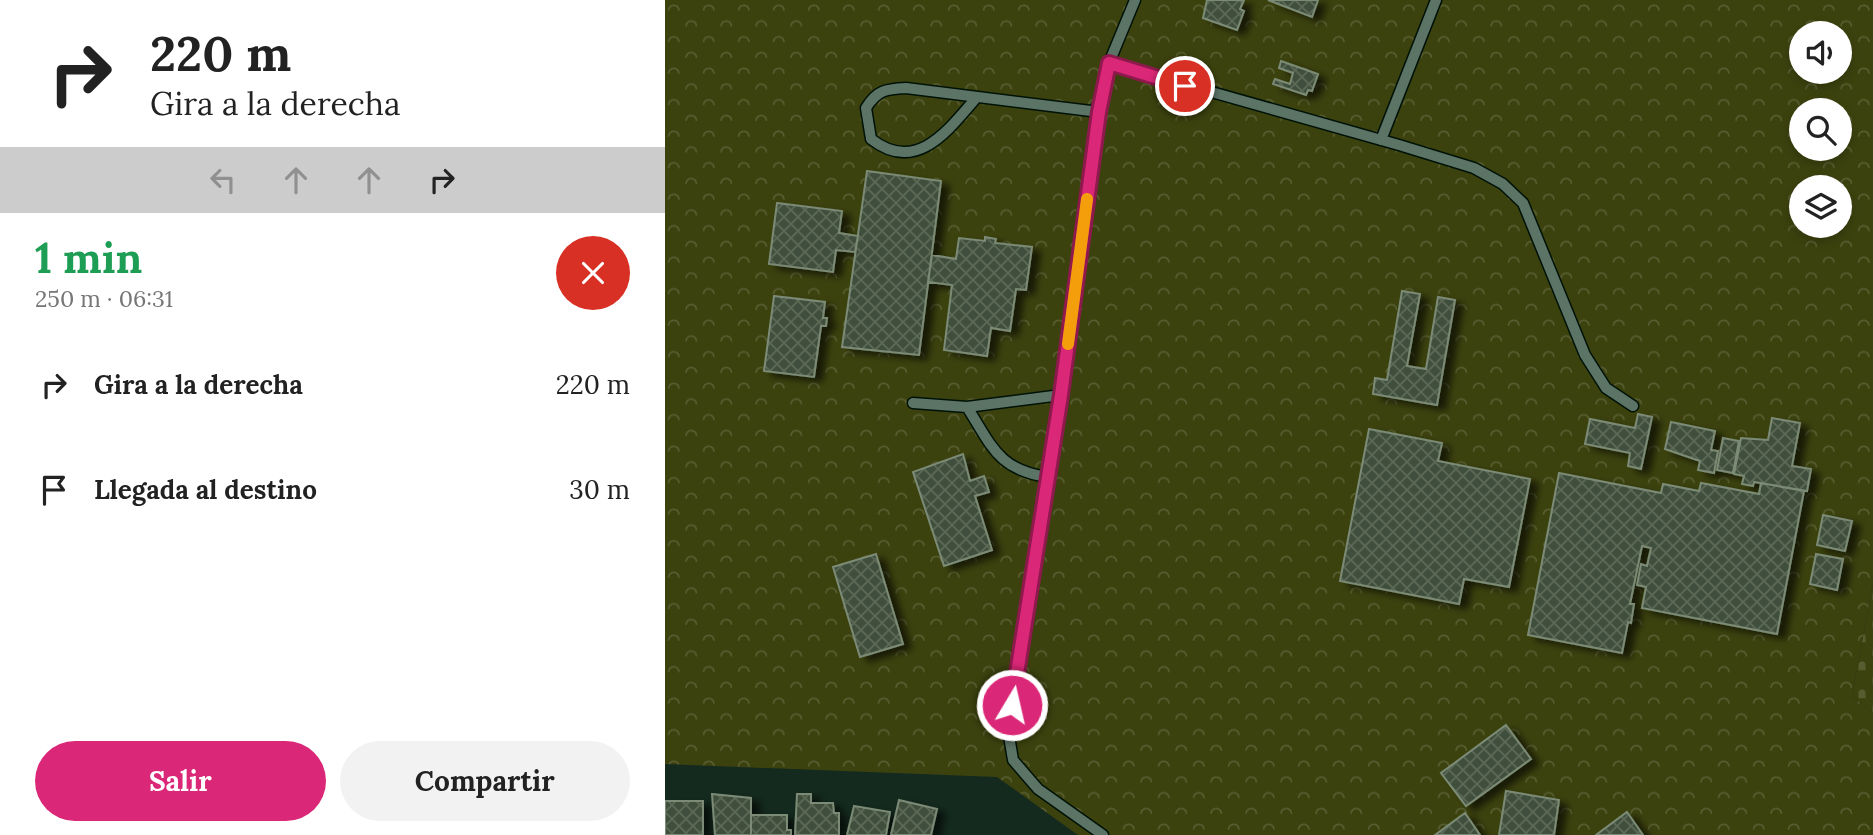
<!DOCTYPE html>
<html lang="es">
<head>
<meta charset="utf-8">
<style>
  body { margin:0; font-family:Lora,serif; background:#f2f2f2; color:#222; height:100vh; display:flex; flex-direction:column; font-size:26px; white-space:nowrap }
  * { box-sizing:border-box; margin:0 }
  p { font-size:23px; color:#767676 }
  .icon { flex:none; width:38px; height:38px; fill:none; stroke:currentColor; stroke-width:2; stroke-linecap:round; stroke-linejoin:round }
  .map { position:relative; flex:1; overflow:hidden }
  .drawer { display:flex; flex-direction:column; background:#fff; width:665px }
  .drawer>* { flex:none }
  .top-card { background:#fff; color:#222; overflow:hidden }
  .tools { position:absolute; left:1124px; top:21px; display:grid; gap:14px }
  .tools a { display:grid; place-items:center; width:63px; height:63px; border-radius:50%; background:#fff; box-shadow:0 4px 10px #0003; font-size:35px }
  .pin { position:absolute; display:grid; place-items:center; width:60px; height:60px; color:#fff; margin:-30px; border:4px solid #fff; border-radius:50%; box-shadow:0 2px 7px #0007 }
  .me { position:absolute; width:77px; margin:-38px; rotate:9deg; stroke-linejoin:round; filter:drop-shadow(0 0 5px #0008) }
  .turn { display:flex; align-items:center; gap:24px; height:147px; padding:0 35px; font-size:32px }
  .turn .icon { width:91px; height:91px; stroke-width:2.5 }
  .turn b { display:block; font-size:49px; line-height:60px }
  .lanes { display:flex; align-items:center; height:66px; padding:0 35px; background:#0003; justify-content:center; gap:35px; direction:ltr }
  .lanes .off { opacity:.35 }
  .round { display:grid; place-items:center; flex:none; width:74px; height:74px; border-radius:37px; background:#f2f2f2 }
  .overview { display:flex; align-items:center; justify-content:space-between; height:119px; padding:0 35px }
  h1 { font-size:42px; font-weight:700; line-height:52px; color:#1e9e55 }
  .cta { display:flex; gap:14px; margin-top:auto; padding:14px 35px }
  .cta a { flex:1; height:80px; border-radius:42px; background:#db2777; color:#fff; font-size:28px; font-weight:700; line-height:80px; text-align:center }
  .cta a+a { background:#f2f2f2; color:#222 }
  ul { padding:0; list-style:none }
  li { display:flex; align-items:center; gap:21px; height:105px; padding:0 35px }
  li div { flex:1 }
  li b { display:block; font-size:26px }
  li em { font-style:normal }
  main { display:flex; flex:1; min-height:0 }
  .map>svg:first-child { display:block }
  .cemetery { fill:url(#cemetery-stones) }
  .park { fill:url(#park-crowns); fill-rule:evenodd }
  .building { fill:url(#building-cross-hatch); stroke:#7b8b76; stroke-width:2; filter:url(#shadow) }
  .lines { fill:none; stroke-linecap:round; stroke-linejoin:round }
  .service-casing { stroke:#001208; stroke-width:13 }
  .service { stroke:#5b7466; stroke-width:10 }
  .route-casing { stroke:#8e194d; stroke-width:18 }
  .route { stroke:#db2777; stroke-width:12 }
  .slow { stroke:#f59e0b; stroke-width:12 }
</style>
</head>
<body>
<main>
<section class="drawer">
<div class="top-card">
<div class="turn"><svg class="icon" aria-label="right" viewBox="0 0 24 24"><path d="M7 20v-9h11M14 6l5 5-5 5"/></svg><div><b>220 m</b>Gira a la derecha</div></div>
<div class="lanes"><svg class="icon off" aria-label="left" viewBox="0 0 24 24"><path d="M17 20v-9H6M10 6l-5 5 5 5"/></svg><svg class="icon off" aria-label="ahead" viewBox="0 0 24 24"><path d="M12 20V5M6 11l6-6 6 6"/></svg><svg class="icon off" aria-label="ahead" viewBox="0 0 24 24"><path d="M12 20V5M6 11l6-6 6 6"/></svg><svg class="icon" aria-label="right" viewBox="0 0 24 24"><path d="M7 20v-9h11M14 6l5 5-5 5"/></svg></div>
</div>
<div class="overview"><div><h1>1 min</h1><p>250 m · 06:31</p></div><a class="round" style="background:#d93025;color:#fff"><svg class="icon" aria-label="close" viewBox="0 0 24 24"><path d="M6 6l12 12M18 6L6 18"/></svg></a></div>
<ul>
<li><svg class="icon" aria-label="right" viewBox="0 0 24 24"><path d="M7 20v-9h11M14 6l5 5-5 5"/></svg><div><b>Gira a la derecha</b></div><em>220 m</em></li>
<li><svg class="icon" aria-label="arrive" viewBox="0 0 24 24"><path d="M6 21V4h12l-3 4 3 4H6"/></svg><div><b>Llegada al destino</b></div><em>30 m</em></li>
</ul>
<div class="cta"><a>Salir</a><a>Compartir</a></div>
</section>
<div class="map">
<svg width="1208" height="835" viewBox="0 0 1208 835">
  <defs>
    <pattern id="cemetery-stones" width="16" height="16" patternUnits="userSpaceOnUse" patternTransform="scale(1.75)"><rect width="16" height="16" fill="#3c420e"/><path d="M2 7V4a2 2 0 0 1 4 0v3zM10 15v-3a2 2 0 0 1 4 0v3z" fill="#575d30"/></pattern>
    <pattern id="park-crowns" width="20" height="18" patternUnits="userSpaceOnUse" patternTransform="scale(1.75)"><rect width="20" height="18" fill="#3c420e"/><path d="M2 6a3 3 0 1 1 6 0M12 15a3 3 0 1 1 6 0" fill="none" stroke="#575d30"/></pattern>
    <pattern id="building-cross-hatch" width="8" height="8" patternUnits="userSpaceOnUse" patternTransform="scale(1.75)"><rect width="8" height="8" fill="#41503c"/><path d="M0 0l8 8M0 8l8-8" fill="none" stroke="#5c6957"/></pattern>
    <filter id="shadow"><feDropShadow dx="8" dy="4.5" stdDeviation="3.5" flood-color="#0009"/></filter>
  </defs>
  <rect width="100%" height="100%" fill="#142a1e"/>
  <path class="cemetery" d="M 1208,582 L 1208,713 L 1187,696 Z"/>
  <path class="park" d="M 0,0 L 1208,0 L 1208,582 L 1187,696 L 1208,713 L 1208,835 L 413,835 L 332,777 L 0,764 ZM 1136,33 L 1174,33 L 1174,72 L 1136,72 ZM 1136,110 L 1174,110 L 1174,149 L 1136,149 ZM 1136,187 L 1174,187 L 1174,226 L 1136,226 Z"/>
  <path class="building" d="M 579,0 L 575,9 L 579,11 L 572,30 L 538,18 L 542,0 Z
    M 603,0 L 653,0 L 647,17 Z
    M 616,61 L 653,74 L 647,91 L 643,90 L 641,95 L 608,84 L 610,79 L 625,84 L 628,73 L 614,68 Z
    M 202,171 L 276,181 L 254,355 L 177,347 Z
    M 112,203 L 177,211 L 174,233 L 193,236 L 190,252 L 171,250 L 168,272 L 104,264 Z
    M 320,237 L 331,239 L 330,243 L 367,247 L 361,290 L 351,289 L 345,331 L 326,328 L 322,356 L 279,350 L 287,285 L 263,282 L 267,255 L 291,259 L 294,238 L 320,241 Z
    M 737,291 L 755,294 L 742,366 L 761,369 L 773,297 L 790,300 L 772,405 L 708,394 L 710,378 L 722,380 Z
    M 109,296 L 160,302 L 158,318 L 162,318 L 161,326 L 156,326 L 149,377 L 99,371 Z
    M 973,414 L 987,417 L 976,469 L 963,466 L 965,453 L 920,444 L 925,419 L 970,428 Z
    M 1107,418 L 1135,423 L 1127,466 L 1146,469 L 1142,491 L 1089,482 L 1088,486 L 1077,484 L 1079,476 L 1069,474 L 1076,438 L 1103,440 Z
    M 1006,422 L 1050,431 L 1046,450 L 1053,451 L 1049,473 L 1033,470 L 1035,461 L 1000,449 Z
    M 704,429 L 777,443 L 773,461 L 865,479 L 844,587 L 799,579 L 794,604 L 675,581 Z
    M 1058,438 L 1074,441 L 1068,473 L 1052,470 Z
    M 298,454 L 305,481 L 319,476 L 324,492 L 310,496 L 327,550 L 279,566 L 248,472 Z
    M 894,473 L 996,493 L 998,484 L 1034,491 L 1036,483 L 1094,494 L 1096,483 L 1139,491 L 1112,634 L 977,608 L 981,587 L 972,585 L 976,564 L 982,566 L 986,548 L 977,546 L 965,604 L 969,604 L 966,623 L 963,622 L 957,653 L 863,635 Z
    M 1158,515 L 1187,521 L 1180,551 L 1152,545 Z
    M 211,554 L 238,644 L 195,657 L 168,567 Z
    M 1151,554 L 1178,559 L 1172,590 L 1145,584 Z
    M 841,725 L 866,759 L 801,806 L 776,773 Z
    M 841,791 L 894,800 L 889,835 L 834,835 Z
    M 47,794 L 86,798 L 86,835 L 50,835 Z
    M 132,794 L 146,794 L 146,803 L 168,803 L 169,813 L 174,813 L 174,835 L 130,835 Z
    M 234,800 L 272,809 L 266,835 L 226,835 Z
    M 0,801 L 38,801 L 38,835 L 0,835 Z
    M 189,806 L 225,812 L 221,835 L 182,835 Z
    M 962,812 L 978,835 L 931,835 Z
    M 800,813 L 815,835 L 770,835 Z
    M 86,815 L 122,815 L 122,830 L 126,830 L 126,835 L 86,835 Z"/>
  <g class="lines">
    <g class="service-casing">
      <path id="service" d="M 444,63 L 734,145 L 809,168 L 838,184 L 858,203 L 920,355 L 941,388 L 968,406
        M 312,97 C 284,129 252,175 206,139 L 201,108 C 212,90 221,89 241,88 L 434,112
        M 716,140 L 771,0
        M 248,403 L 302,407 C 327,446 333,470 383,477
        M 302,407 L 396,395
        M 438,835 L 373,789 L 348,760 L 343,730 L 396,395 L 434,112 L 444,63 L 470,0"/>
    </g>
    <use href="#service" class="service"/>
  </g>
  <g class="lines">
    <g class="route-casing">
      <path id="route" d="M 347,705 L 396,395 L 434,112 L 444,63 L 520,86"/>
    </g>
    <use href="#route" class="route"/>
    <path class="slow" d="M 403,344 L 422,199"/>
  </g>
</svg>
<div class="tools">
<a><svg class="icon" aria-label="sound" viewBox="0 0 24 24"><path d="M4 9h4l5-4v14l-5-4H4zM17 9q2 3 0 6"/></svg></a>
<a><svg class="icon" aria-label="search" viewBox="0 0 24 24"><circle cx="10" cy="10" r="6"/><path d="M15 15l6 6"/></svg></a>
<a><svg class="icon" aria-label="layers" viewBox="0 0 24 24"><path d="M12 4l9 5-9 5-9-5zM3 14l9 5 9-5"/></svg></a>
</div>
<div class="pin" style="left:520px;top:86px;background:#d93025"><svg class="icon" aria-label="arrive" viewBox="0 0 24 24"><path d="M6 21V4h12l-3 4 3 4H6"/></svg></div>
<svg class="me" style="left:347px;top:705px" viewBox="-20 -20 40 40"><circle r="17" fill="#db2777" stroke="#fff" stroke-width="3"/><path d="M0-11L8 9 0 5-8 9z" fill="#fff"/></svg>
</div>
</main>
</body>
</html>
